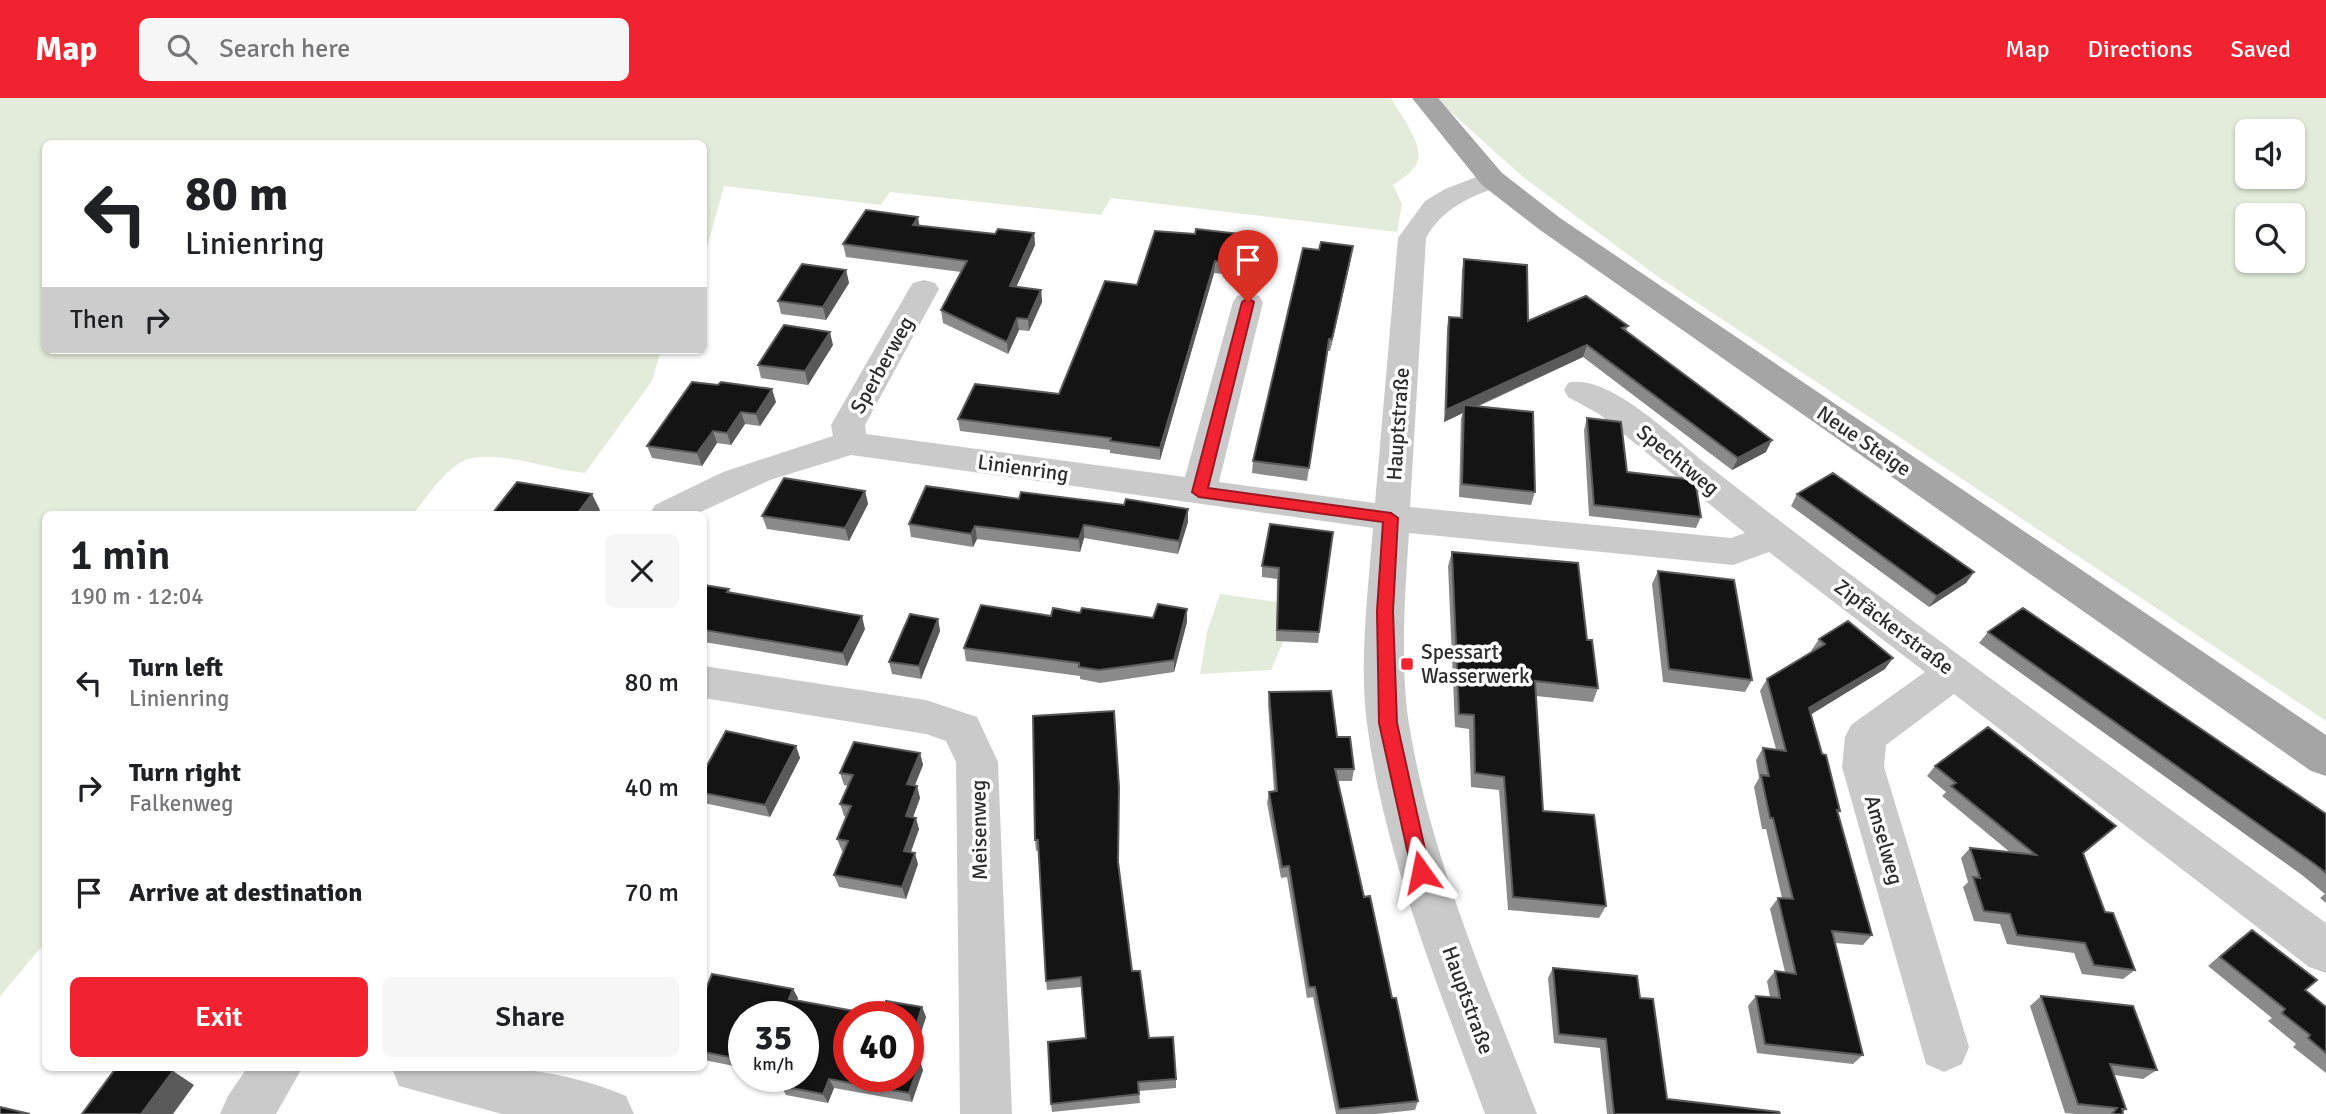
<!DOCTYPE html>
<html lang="en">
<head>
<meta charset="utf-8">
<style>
  body { margin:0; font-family:Signika,sans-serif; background:#f6f6f6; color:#202124; height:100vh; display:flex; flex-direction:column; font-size:26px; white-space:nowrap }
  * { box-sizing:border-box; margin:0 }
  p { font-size:23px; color:#757577 }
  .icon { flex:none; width:38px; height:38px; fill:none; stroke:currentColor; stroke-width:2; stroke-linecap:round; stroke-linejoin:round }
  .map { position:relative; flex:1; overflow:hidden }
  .panel { position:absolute; left:42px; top:413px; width:665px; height:560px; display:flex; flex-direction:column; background:#fff; border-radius:10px; box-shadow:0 2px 5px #0004 }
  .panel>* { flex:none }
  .hud { position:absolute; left:42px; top:42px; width:665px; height:214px; border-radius:10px; box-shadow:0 2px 5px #0004; background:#fff; color:#202124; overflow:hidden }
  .tools { position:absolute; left:2235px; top:21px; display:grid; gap:14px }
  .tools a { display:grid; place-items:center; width:70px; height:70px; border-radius:10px; background:#fff; box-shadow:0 2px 5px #0004; font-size:35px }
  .speed { position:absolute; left:728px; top:903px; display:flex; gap:14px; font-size:35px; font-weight:700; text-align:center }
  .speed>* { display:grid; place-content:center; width:91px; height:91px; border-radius:50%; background:#fff; box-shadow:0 2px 5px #0004; line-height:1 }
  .speed small { font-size:18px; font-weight:400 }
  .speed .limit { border:10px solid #d22; background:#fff; color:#111 }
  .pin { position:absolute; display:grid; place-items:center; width:60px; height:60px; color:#fff; margin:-72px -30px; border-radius:50% 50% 50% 0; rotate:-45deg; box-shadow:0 0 7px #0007 }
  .pin .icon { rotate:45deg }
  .me { position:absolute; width:77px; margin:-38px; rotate:348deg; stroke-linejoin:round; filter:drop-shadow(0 0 5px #0008) }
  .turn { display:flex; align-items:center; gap:24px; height:147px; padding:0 28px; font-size:32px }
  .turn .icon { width:91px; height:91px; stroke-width:2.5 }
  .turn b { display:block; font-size:49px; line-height:60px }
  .then { display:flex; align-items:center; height:66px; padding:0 28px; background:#0003; gap:14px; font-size:26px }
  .round { display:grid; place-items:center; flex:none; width:74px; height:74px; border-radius:10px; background:#f6f6f6 }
  .overview { display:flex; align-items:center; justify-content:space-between; height:119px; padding:0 28px }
  h1 { font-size:42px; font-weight:600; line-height:52px }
  .button { display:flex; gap:14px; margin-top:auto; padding:14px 28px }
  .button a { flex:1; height:80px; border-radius:10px; background:#f12331; color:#fff; font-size:28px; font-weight:600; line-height:80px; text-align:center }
  .button a+a { background:#f6f6f6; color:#202124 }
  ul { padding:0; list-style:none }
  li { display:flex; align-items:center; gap:21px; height:105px; padding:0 28px }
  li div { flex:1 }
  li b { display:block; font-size:26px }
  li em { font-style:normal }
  header { display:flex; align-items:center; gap:42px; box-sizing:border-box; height:98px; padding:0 35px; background:#f12331; color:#fff }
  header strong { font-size:33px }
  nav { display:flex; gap:38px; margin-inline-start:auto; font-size:24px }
  .search { width:490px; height:63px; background:#f6f6f6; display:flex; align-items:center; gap:18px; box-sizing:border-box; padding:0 24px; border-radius:10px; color:#757577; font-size:26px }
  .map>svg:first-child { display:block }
  .green { fill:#e3ecda; fill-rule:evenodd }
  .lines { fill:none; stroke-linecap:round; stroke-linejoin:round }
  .minor { fill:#cacaca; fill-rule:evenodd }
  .major { fill:#a5a5a5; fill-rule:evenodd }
  .wall { fill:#8a8a8a }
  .shaded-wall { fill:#5a5a5a }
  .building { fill:#141414; stroke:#5a5a5a; stroke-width:2 }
  .route { fill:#f12331; stroke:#9d1720; stroke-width:2 }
  .poi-dot { fill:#f12331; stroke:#fff; stroke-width:2.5 }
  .labels { text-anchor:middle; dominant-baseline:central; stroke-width:7; stroke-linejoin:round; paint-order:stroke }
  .street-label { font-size:21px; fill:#2d2d2d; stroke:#fff }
  .poi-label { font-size:21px; fill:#2d2d2d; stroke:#fff; text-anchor:start }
</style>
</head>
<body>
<header>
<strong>Map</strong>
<div class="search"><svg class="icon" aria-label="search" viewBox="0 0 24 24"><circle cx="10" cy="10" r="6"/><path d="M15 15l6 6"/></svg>Search here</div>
<nav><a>Map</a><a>Directions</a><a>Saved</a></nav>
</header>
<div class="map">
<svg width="2326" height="1016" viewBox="0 0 2326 1016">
  <rect width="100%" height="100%" fill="#fff"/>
  <path class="green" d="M 0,0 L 1391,0 C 1399,15 1425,47 1417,65 C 1413,75 1401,81 1393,87 L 1402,106 L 1397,134 L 1111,100 L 1101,117 L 890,94 L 881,107 L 724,88 L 704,161 L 704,46 L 46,46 L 46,252 L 661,252 L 652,283 L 585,375 C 551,372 498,351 466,362 C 445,370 427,400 413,416 L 46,416 L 45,845 L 0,898 Z
    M 1435,0 L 2326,0 L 2326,623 L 1657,178 L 1523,79 ZM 2247,33 L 2292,33 L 2292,79 L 2247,79 ZM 2247,117 L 2292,117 L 2292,163 L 2247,163 Z
    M 1220,496 L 1278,504 L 1284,542 L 1271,572 L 1200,576 L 1207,534 Z"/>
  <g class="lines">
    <path class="minor" d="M 1492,73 L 1502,75 L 1506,81 L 1502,87 C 1471,99 1443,109 1426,140 L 1410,409 L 1731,440 L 1745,435 L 1599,316 L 1568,299 L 1564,292 L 1568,285 C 1607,274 1675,341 1705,365 C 1908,524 2119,673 2326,825 L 2326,875 L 2309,869 L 1954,596 L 1886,647 L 1884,669 L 1969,949 L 1962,966 L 1944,974 L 1926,966 L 1842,669 L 1845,639 L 1851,627 L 1925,574 L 1769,454 L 1733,467 L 1409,435 C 1405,493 1400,569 1409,626 C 1431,762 1488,889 1537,1016 L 1485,1016 C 1439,889 1385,761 1367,626 C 1359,565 1368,492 1373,430 L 851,357 L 770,382 L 696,416 L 650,416 L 655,407 L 723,374 L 833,338 L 831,327 L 909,191 L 913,185 L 924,182 L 935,185 L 939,191 L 865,327 L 866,336 L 1185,379 L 1233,204 L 1237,198 L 1248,195 L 1259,198 L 1263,204 L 1219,384 L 1375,405 L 1398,140 L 1425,103 L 1445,91 Z
      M 704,568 L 926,602 L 977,619 L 998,664 L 1012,1016 L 960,1016 L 956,664 L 946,643 L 926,636 L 704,600 Z
      M 247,970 L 302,970 L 276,1016 L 220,1016 L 228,998 Z
      M 392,970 C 467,963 556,968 626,998 L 634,1016 L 502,1016 L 399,988 Z"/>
    <path class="major" d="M 1412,0 L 1438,0 L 1502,75 L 1560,120 L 2326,637 L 2326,678 L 2311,673 L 1540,132 L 1482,87 Z"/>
  </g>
  <path class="wall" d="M 919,128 L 995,136 L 1034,135 L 1035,147 L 1016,189 L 1041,192 L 1042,204 L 1029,233 L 1019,232 L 1008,256 L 943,225 L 941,212 L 961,174 L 846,159 L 843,146 Z
    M 1195,136 L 1241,136 L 1240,148 L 1233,177 L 1214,175 L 1160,362 L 1110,355 L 1110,352 L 960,333 L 958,321 L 1059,296 L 1137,187 Z
    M 1351,160 L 1330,253 L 1328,253 L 1307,383 L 1252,375 L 1253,363 Z
    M 1464,161 L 1528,223 L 1628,228 L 1626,233 L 1766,354 L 1732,372 L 1583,259 L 1477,309 L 1535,394 L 1531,407 L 1459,399 L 1461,320 L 1463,315 L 1444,324 L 1447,231 L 1449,219 L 1460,220 L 1462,173 Z
    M 846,172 L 849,185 L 826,222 L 781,216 L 778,203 Z
    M 833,247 L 808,287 L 761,280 L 758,267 Z
    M 692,284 L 776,304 L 760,328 L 745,326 L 731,347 L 717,345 L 702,368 L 652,360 L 647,348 Z
    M 1587,320 L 1627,374 L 1701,419 L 1696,430 L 1589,418 L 1584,332 Z
    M 865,393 L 868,406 L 849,443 L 767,431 L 762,418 Z
    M 1797,396 L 1974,474 L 1966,485 L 1929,509 L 1791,408 Z
    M 1019,401 L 1188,411 L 1188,424 L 1178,456 L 1084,440 L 1080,454 L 977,441 L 973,449 L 911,439 L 909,426 Z
    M 1333,434 L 1318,545 L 1276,543 L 1277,481 L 1262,479 L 1262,468 Z
    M 1452,454 L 1587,542 L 1598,590 L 1593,604 L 1536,598 L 1543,713 L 1606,808 L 1599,820 L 1508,812 L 1499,692 L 1471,689 L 1469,631 L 1455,629 L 1448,468 Z
    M 1658,473 L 1752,582 L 1745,594 L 1663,584 L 1652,486 Z
    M 704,487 L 729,491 L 730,495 L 865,531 L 847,568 L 704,544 Z
    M 1080,515 L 1153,520 L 1187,524 L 1174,574 L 1100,585 L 1080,581 L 1080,578 L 966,563 L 964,550 L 1051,518 Z
    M 938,521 L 940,533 L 921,581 L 892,576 L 889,564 Z
    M 1988,534 L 2326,716 L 2326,805 L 2320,800 L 2325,796 L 2302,777 L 1979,545 Z
    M 1819,541 L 1885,571 L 1811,616 L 1840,713 L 1838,715 L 1872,837 L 1863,847 L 1835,845 L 1863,957 L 1853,966 L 1757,955 L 1748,908 L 1756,898 L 1770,899 L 1767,883 L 1775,873 L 1785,874 L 1770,811 L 1778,800 L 1782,800 L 1766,731 L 1762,731 L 1754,689 L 1759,680 L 1756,662 L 1763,650 L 1776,651 L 1760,593 L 1767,581 L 1813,554 L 1811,553 Z
    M 1269,594 L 1337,639 L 1354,671 L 1352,683 L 1338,683 L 1364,799 L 1392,900 L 1418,1003 L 1415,1012 L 1376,1016 L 1336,1016 L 1313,899 L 1307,900 L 1287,779 L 1281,780 L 1267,705 L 1269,694 L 1274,693 L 1268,606 Z
    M 796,648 L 800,660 L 770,719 L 704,705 L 704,695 Z
    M 920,655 L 923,667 L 915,688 L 917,688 L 920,700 L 913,719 L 919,731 L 911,754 L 918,766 L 906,801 L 839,789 L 834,777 L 844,753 L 842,753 L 837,741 L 846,719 L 844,718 L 840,706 L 848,688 L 844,687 L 840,675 Z
    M 1935,668 L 2116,728 L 2083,756 L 2105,814 L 2135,872 L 2123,881 L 2082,876 L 2074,855 L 2007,846 L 2000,826 L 1974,823 L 1963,789 L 1968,784 L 1961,760 L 1970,750 L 2011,755 L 1942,698 L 1946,694 L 1927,678 Z
    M 1119,700 L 1119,768 L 1132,873 L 1149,940 L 1176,981 L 1176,990 L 1139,993 L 1140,1005 L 1052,1014 L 1051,1006 L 1086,940 L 1081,889 L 1047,892 L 1046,883 L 1039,752 L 1036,753 L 1035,742 Z
    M 2252,832 L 2305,892 L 2326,909 L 2326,975 L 2293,949 L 2296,946 L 2268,923 L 2272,920 L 2208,868 L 2239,841 Z
    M 1553,870 L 1640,900 L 1667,1001 L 1780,1016 L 1607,1016 L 1600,950 L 1554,945 L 1548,880 Z
    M 793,891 L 798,900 L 797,902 L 881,918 L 922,909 L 926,919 L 912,962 L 923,972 L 912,1004 L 834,990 L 828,1005 L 786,997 L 781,988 L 803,978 L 744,919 L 744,970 L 704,962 L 704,896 Z
    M 2041,898 L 2157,972 L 2143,981 L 2114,977 L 2126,1011 L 2123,1014 L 2123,1016 L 2076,1016 L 2065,1015 L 2030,908 Z"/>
  <path class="shaded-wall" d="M 918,119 L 920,131 L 913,127 Z
    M 1034,135 L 1035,147 L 1011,201 L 1010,188 Z
    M 1241,136 L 1240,148 L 1233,177 L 1233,165 Z
    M 1353,148 L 1351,160 L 1330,253 L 1332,241 Z
    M 1215,163 L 1214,175 L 1160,362 L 1160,350 Z
    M 846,172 L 849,185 L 826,222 L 823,209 Z
    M 1041,192 L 1042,204 L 1029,233 L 1028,221 Z
    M 1017,220 L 1019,232 L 1008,256 L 1007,244 Z
    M 830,234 L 833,247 L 808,287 L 805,273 Z
    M 1587,247 L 1583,259 L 1464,314 L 1464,307 L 1463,315 L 1444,324 L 1446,312 Z
    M 772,291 L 776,304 L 760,328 L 756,316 Z
    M 741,314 L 745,326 L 731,347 L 727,335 Z
    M 713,333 L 717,345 L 702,368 L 697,355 Z
    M 1772,342 L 1766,354 L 1732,372 L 1738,360 Z
    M 865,393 L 868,406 L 849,443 L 845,430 Z
    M 592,396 L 600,412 L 597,416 L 577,416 Z
    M 1188,411 L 1188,424 L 1178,456 L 1179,443 Z
    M 1084,427 L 1084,440 L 1080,454 L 1079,441 Z
    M 975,428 L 977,441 L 973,449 L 971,436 Z
    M 1974,474 L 1966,485 L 1929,509 L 1937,498 Z
    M 1187,511 L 1187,524 L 1174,574 L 1174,562 Z
    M 862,518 L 865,531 L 847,568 L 843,555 Z
    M 938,521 L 940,533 L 921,581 L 919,568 Z
    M 1893,560 L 1885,571 L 1802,622 L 1809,610 Z
    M 796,648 L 800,660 L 770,719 L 765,707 Z
    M 920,655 L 923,667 L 910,698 L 907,686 Z
    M 917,688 L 920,700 L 909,730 L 906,718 Z
    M 916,720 L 919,731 L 907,764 L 904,753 Z
    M 915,755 L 918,766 L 906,801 L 902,789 Z
    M 793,891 L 798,900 L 794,911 L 789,901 Z
    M 922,909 L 926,919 L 909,970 L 908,967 L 908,953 Z
    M 920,963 L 923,972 L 912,1004 L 909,995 Z
    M 173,973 L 194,987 L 173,1016 L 141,1016 Z
    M 829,981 L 834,990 L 828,1005 L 823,996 Z"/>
  <path class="building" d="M 866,112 L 918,119 L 913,127 L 995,136 L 998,131 L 1034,135 L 1010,188 L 1041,192 L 1028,221 L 1017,220 L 1007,244 L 941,212 L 967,163 L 843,146 Z
    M 1196,131 L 1241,136 L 1233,165 L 1215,163 L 1160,350 L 1110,343 L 1111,340 L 958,321 L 975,286 L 1059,296 L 1105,183 L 1137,187 L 1155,133 L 1195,136 Z
    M 1321,144 L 1353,148 L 1332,241 L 1329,241 L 1309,370 L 1253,363 L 1303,150 L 1319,152 Z
    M 1464,161 L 1527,167 L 1528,223 L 1586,198 L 1628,228 L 1622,230 L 1772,342 L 1738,360 L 1587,247 L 1446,312 L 1449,219 L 1462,220 Z
    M 802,166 L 846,172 L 823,209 L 778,203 Z
    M 784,227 L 830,234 L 805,273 L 758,267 Z
    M 692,284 L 718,287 L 721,284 L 772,291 L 756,316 L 741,314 L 727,335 L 713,333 L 697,355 L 647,348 Z
    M 1464,307 L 1533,314 L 1535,394 L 1462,386 Z
    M 1587,320 L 1621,324 L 1627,374 L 1695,382 L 1701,419 L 1594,407 Z
    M 1833,375 L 1974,474 L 1937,498 L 1797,396 Z
    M 784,380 L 865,393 L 845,430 L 762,418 Z
    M 517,384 L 592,396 L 577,416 L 492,416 Z
    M 926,388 L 1019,401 L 1021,394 L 1124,407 L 1126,401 L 1188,411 L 1179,443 L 1084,427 L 1079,441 L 975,428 L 971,436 L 909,426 Z
    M 1270,426 L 1333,434 L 1319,534 L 1277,532 L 1279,470 L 1262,468 Z
    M 1452,454 L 1578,465 L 1587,542 L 1592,542 L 1598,590 L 1535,583 L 1543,713 L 1594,717 L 1606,808 L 1513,799 L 1504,679 L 1475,675 L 1474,617 L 1459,616 Z
    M 1658,473 L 1734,482 L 1752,582 L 1669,571 Z
    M 704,487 L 729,491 L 727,494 L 862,518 L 843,555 L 704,532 Z
    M 1158,506 L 1187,511 L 1174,562 L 1099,572 L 1079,569 L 1079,565 L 964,550 L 981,507 L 1051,518 L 1053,510 L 1080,515 L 1082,510 L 1153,520 Z
    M 2023,510 L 2326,716 L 2326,775 L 2316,767 L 1988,534 Z
    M 910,516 L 938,521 L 919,568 L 889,564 Z
    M 1848,523 L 1893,560 L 1809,610 L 1822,656 L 1826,657 L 1840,713 L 1837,712 L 1872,837 L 1832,833 L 1863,957 L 1765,946 L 1756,898 L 1780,900 L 1775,873 L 1796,876 L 1778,800 L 1793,801 L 1773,720 L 1770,720 L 1761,677 L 1769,678 L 1763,650 L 1786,653 L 1767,581 L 1825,546 L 1819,541 Z
    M 1331,593 L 1337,639 L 1350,639 L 1354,671 L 1335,671 L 1364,799 L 1370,798 L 1392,900 L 1396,900 L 1418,1003 L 1339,1011 L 1315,889 L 1309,889 L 1289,768 L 1282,769 L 1269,694 L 1277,693 L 1269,594 Z
    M 1114,613 L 1119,689 L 1118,764 L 1132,873 L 1140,873 L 1149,940 L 1173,939 L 1176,981 L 1138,984 L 1139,996 L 1051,1006 L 1048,944 L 1086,940 L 1081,879 L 1046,883 L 1038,742 L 1035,742 L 1033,618 Z
    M 1988,629 L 2116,728 L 2083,755 L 2105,814 L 2113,815 L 2135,872 L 2094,867 L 2085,845 L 2017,837 L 2010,816 L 1984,813 L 1973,779 L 1980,780 L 1970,750 L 2036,757 L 1951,688 L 1956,685 L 1935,668 Z
    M 726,633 L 796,648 L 765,707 L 704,695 L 704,673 Z
    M 854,644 L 920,655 L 907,686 L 917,688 L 906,718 L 916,720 L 904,753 L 915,755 L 902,789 L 834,777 L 848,743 L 837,741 L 851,708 L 840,706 L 853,677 L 840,675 Z
    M 2252,832 L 2317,882 L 2305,892 L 2326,909 L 2326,955 L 2308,940 L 2310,937 L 2282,915 L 2285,911 L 2220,859 Z
    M 1553,870 L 1637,878 L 1640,900 L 1653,901 L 1667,1001 L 1779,1014 L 1780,1016 L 1614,1016 L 1606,941 L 1559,936 Z
    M 712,876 L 793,891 L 789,901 L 881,918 L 886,903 L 922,909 L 908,953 L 908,919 L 849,919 L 849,978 L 908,978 L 908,961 L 920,963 L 909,995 L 829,981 L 823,996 L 781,988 L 785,978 L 803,978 L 803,919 L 744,919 L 744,962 L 704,954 L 704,896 Z
    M 2041,898 L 2133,908 L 2157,972 L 2110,966 L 2126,1011 L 2122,1011 L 2123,1016 L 2112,1016 L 2117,1010 L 2078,1006 Z
    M 116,970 L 161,970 L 173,973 L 141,1016 L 82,1016 Z
    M 0,1009 L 30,1016 L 0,1016 Z"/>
  <path class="route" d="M 1248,200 L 1254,204 L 1208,390 L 1391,415 L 1398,420 L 1393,513 L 1397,625 L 1430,774 L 1428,780 L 1421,783 L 1414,780 L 1412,774 L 1379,625 L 1377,513 L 1383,424 L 1199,399 L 1192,394 L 1242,204 Z"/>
  <rect class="poi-dot" x="1400" y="559" width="14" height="14" rx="3.5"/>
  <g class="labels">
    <g class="street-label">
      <text transform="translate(882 267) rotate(-61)">Sperberweg</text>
      <text transform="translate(1398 326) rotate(-86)">Hauptstraße</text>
      <text transform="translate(1864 343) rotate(34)">Neue Steige</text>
      <text transform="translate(1678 362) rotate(39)">Spechtweg</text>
      <text transform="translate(1023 370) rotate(8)">Linienring</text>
      <text transform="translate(1894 529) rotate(37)">Zipfäckerstraße</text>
      <text transform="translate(979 732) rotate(-91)">Meisenweg</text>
      <text transform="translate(1884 742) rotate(74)">Amselweg</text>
      <text transform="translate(1468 902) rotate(70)">Hauptstraße</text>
    </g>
    <g class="poi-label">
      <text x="1421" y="554">Spessart<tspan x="1421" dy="24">Wasserwerk</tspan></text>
    </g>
  </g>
</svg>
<div class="tools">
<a><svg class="icon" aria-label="sound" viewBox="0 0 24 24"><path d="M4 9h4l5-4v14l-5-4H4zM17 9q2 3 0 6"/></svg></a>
<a><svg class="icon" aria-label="search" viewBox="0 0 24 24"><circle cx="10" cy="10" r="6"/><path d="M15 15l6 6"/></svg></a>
</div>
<div class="speed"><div>35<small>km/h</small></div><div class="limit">40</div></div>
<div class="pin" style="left:1248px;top:204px;background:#d93025"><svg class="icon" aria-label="arrive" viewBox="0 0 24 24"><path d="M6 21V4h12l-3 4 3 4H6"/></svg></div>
<svg class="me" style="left:1421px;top:774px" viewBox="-20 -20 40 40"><path d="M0-17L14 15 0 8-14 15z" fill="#f12331" stroke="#fff" stroke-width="4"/></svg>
<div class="hud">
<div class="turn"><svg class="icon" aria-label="left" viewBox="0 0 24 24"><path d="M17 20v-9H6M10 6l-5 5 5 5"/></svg><div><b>80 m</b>Linienring</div></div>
<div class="then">Then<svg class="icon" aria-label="right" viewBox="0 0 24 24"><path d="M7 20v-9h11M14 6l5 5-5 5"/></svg></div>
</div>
<section class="panel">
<div class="overview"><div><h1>1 min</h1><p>190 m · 12:04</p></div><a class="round"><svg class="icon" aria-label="close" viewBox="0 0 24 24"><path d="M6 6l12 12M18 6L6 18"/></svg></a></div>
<ul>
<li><svg class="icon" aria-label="left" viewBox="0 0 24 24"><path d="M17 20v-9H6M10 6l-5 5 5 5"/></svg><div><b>Turn left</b><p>Linienring</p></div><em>80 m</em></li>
<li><svg class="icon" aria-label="right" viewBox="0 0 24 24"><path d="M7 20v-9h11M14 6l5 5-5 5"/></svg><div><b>Turn right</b><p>Falkenweg</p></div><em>40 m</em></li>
<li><svg class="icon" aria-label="arrive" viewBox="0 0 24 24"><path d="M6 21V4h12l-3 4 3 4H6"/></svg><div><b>Arrive at destination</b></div><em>70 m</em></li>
</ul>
<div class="button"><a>Exit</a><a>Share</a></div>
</section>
</div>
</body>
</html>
